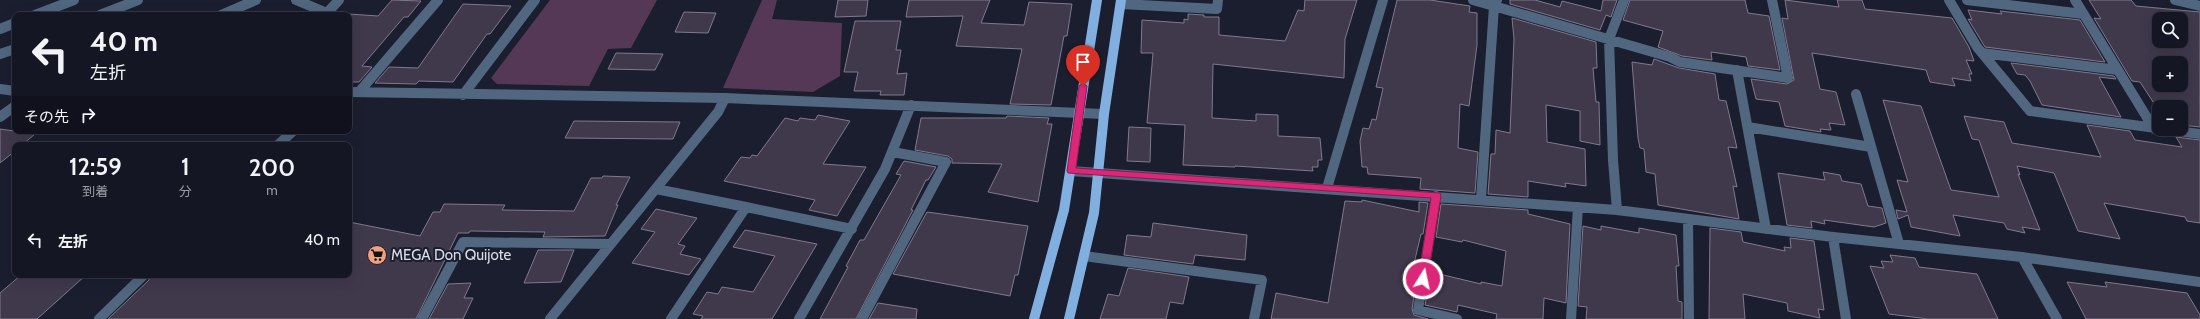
<!DOCTYPE html>
<html lang="ja">
<head>
<meta charset="utf-8">
<style>
  body { margin:0; font-family:Cabin,"Noto Sans JP",sans-serif; background:#1d1f2b; color:#f1f3f6; height:100vh; display:flex; flex-direction:column; font-size:15px; white-space:nowrap }
  * { box-sizing:border-box; margin:0 }
  p { font-size:13px; color:#9d9fa6 }
  .icon { flex:none; width:22px; height:22px; fill:none; stroke:currentColor; stroke-width:2; stroke-linecap:round; stroke-linejoin:round }
  .map { position:relative; flex:1; overflow:hidden }
  .drawer { position:absolute; left:12px; top:142px; width:340px; height:136px; display:flex; flex-direction:column; background:#141623; border-radius:8px; box-shadow:0 4px 16px #0002,0 0 0 1px #333541 }
  .drawer>* { flex:none }
  .hud { position:absolute; left:12px; top:12px; width:340px; height:122px; border-radius:8px; box-shadow:0 4px 16px #0002,0 0 0 1px #333541; background:#141623; color:#f1f3f6; overflow:hidden }
  .controls { position:absolute; left:2152px; top:12px; display:grid; gap:8px }
  .controls a { display:grid; place-items:center; width:36px; height:36px; border-radius:8px; background:#141623; box-shadow:0 4px 16px #0002,0 0 0 1px #333541; font-size:20px }
  .pin { position:absolute; display:grid; place-items:center; width:34px; height:34px; color:#fff; margin:-41px -17px; border-radius:50% 50% 50% 0; rotate:-45deg; box-shadow:0 0 4px #0007 }
  .pin .icon { rotate:45deg }
  .me { position:absolute; width:44px; margin:-22px; rotate:10deg; stroke-linejoin:round; filter:drop-shadow(0 0 3px #0008) }
  .turn { display:flex; align-items:center; gap:14px; height:84px; padding:0 12px; font-size:18px }
  .turn .icon { width:52px; height:52px; stroke-width:2.5 }
  .turn b { display:block; font-size:28px; line-height:34px }
  .then { display:flex; align-items:center; height:38px; padding:0 12px; background:#0003; gap:8px; font-size:15px }
  .eta { display:flex; justify-content:space-evenly; align-items:center; height:68px; text-align:center }
  .eta b { font-size:24px; font-weight:600; line-height:28px }
  ul { padding:0; list-style:none }
  li { display:flex; align-items:center; gap:12px; height:60px; padding:0 12px }
  li div { flex:1 }
  li b { display:block; font-size:15px }
  li em { font-style:normal }
  .map>svg:first-child { display:block }
  .green { fill:#553855 }
  .building { fill:#40394c; stroke:#80798e; fill-rule:evenodd }
  .lines { fill:none; stroke-linecap:round; stroke-linejoin:round }
  .minor { stroke:#51677f; stroke-width:10 }
  .major { stroke:#81b0e0; stroke-width:10 }
  .route { fill:#db2777; stroke:#8e194d }
  .labels { text-anchor:middle; dominant-baseline:central; stroke-width:4; stroke-linejoin:round; paint-order:stroke }
  .poi-label { font-size:15px; fill:#dadde9; stroke:#1b1e2f; text-anchor:start }
</style>
</head>
<body>
<div class="map">
<svg width="2200" height="319" viewBox="0 0 2200 319">
  <rect width="100%" height="100%" fill="#1b1e2f"/>
  <path class="green" d="M 550,0 L 657,0 L 631,48 L 608,49 L 589,86 L 497,84 L 491,78 Z
    M 762,0 L 777,0 L 772,19 L 842,23 L 840,76 L 813,92 L 723,88 Z"/>
  <path class="building" d="M 392,0 L 421,1 L 408,17 L 404,17 L 362,66 L 372,67 L 359,82 L 349,82 L 349,14 L 378,16 Z
    M 838,0 L 868,0 L 866,16 L 835,17 Z
    M 909,0 L 990,0 L 981,23 L 1024,25 L 1029,2 L 1072,4 L 1067,36 L 1064,36 L 1051,105 L 1010,104 L 1022,49 L 956,46 L 963,16 L 906,17 Z
    M 1305,0 L 1357,0 L 1345,39 L 1344,78 L 1213,64 L 1212,118 L 1256,121 L 1256,114 L 1278,115 L 1278,136 L 1320,138 L 1322,160 L 1318,160 L 1318,167 L 1312,167 L 1313,171 L 1235,166 L 1235,167 L 1183,165 L 1185,125 L 1147,123 L 1153,53 L 1141,53 L 1142,20 L 1184,23 L 1184,19 L 1188,20 L 1188,14 L 1204,15 L 1204,17 L 1219,17 L 1219,35 L 1285,41 L 1298,10 L 1304,11 Z
    M 1397,0 L 1430,0 L 1470,6 L 1469,12 L 1477,13 L 1477,45 L 1469,106 L 1460,104 L 1458,148 L 1478,152 L 1475,193 L 1420,189 L 1421,178 L 1368,174 L 1367,167 L 1362,167 L 1360,141 L 1363,128 L 1369,129 L 1372,119 L 1376,120 L 1383,88 L 1376,87 Z
    M 1510,0 L 1535,0 L 1560,7 L 1562,1 L 1601,11 L 1603,0 L 1617,0 L 1611,17 L 1606,15 L 1600,30 L 1510,4 Z
    M 1630,0 L 1745,0 L 1748,13 L 1769,16 L 1780,70 L 1748,66 L 1746,57 L 1711,52 L 1712,60 L 1682,56 L 1658,47 L 1663,31 L 1623,20 Z
    M 1785,0 L 1839,7 L 1837,0 L 1862,0 L 1865,9 L 1952,18 L 1969,47 L 1974,61 L 1966,60 L 1972,74 L 1969,74 L 1971,81 L 1952,78 L 1955,86 L 1930,82 L 1926,70 L 1812,53 L 1820,89 L 1836,92 L 1845,125 L 1829,123 L 1831,130 L 1820,129 L 1821,132 L 1785,126 L 1779,102 L 1756,99 L 1751,79 L 1787,84 L 1794,80 L 1782,18 L 1788,19 Z
    M 2089,0 L 2131,0 L 2136,6 L 2200,12 L 2200,127 L 2181,125 L 2181,107 L 2159,107 L 2159,111 L 2140,82 L 2132,81 L 2094,18 L 2101,19 ZM 2159,19 L 2181,19 L 2181,41 L 2159,41 ZM 2159,63 L 2181,63 L 2181,85 L 2159,85 Z
    M 463,4 L 511,6 L 490,34 L 487,34 L 453,82 L 419,81 L 416,84 L 375,83 L 389,67 L 418,68 Z
    M 1968,10 L 2002,14 L 2000,11 L 2080,20 L 2105,62 L 1985,47 L 1968,19 L 1972,20 Z
    M 684,12 L 716,13 L 708,33 L 675,32 Z
    M 1512,18 L 1596,42 L 1597,68 L 1593,68 L 1596,102 L 1599,102 L 1600,145 L 1580,141 L 1580,111 L 1546,105 L 1547,142 L 1585,149 L 1586,186 L 1565,183 L 1566,187 L 1528,181 L 1528,197 L 1488,194 L 1491,154 L 1495,154 L 1496,130 L 1510,133 L 1514,39 Z
    M 855,21 L 901,21 L 896,50 L 901,50 L 897,74 L 907,73 L 904,95 L 880,95 L 881,91 L 854,91 L 858,72 L 844,72 Z
    M 616,53 L 663,54 L 655,70 L 608,69 Z
    M 1654,59 L 1679,68 L 1715,74 L 1719,100 L 1726,101 L 1737,148 L 1728,147 L 1737,187 L 1733,186 L 1739,219 L 1658,205 L 1655,174 L 1646,172 L 1644,149 L 1640,148 L 1638,138 L 1632,62 L 1652,65 Z
    M 2011,63 L 2114,76 L 2116,79 L 2099,77 L 2121,117 L 2042,105 L 2030,81 L 2025,75 L 2017,74 Z
    M 1883,100 L 1921,106 L 1951,190 L 1999,197 L 1979,140 L 1972,139 L 1964,116 L 2004,122 L 2012,143 L 2101,157 L 2087,125 L 2130,131 L 2135,140 L 2182,147 L 2176,137 L 2200,140 L 2200,223 L 2187,221 L 2185,217 L 2104,203 L 2120,239 L 2078,231 L 2054,173 L 2017,166 L 2020,175 L 2018,174 L 2040,230 L 2022,227 L 2025,233 L 2007,229 L 2004,223 L 1953,215 L 1960,236 L 1911,227 L 1908,215 L 1898,219 L 1896,210 L 1907,212 L 1897,180 L 1908,182 Z
    M 818,115 L 850,121 L 823,164 L 866,167 L 837,216 L 809,210 L 815,200 L 724,181 L 741,157 L 750,158 L 752,155 L 757,156 L 785,118 L 798,121 L 800,118 L 815,120 Z
    M 1007,116 L 1049,118 L 1047,124 L 1052,124 L 1038,202 L 988,192 L 1002,164 L 952,163 L 952,159 L 948,156 L 915,150 L 921,118 L 1006,118 Z
    M 574,121 L 680,122 L 673,139 L 565,138 Z
    M 1129,127 L 1151,128 L 1150,162 L 1127,161 Z
    M 0,129 L 35,134 L 22,145 L 15,145 L 15,151 L 0,163 Z
    M 904,161 L 936,167 L 928,180 L 926,180 L 911,210 L 913,210 L 856,319 L 820,319 L 848,267 L 846,266 L 860,240 L 864,240 L 901,175 L 896,174 Z
    M 1823,172 L 1840,175 L 1842,181 L 1861,184 L 1868,206 L 1882,208 L 1886,223 L 1874,227 L 1824,220 L 1825,224 L 1811,221 L 1812,228 L 1787,225 L 1778,173 L 1825,180 Z
    M 603,176 L 630,177 L 616,205 L 618,205 L 605,236 L 543,237 L 545,232 L 470,231 L 469,233 L 458,233 L 416,319 L 108,319 L 149,280 L 151,275 L 349,275 L 349,222 L 420,236 L 433,212 L 440,212 L 444,204 L 505,205 L 502,210 L 574,211 L 591,178 L 602,178 Z
    M 1362,200 L 1419,212 L 1419,202 L 1428,203 L 1423,234 L 1421,234 L 1413,268 L 1418,269 L 1412,309 L 1414,315 L 1428,319 L 1271,319 L 1276,293 L 1328,303 L 1345,201 L 1362,202 Z
    M 1441,204 L 1528,210 L 1528,214 L 1570,224 L 1566,303 L 1544,298 L 1543,319 L 1496,319 L 1497,314 L 1458,305 L 1457,312 L 1425,305 L 1431,272 L 1481,284 L 1481,282 L 1502,286 L 1506,251 L 1463,240 L 1462,242 L 1436,237 Z
    M 656,209 L 697,218 L 678,244 L 685,246 L 680,254 L 701,259 L 689,275 L 632,263 L 655,232 L 641,229 Z
    M 927,212 L 1028,226 L 1018,275 L 1015,275 L 1010,296 L 893,274 Z
    M 1153,223 L 1247,235 L 1245,260 L 1195,255 L 1193,264 L 1124,255 L 1127,235 L 1151,237 Z
    M 1583,226 L 1601,230 L 1601,226 L 1639,233 L 1639,228 L 1676,235 L 1679,266 L 1676,266 L 1678,301 L 1682,302 L 1682,319 L 1586,319 L 1587,307 L 1578,306 Z
    M 1710,228 L 1741,232 L 1743,242 L 1785,251 L 1784,247 L 1791,248 L 1790,238 L 1814,241 L 1824,310 L 1818,309 L 1820,318 L 1788,311 L 1787,303 L 1743,294 L 1745,319 L 1709,319 Z
    M 745,230 L 817,244 L 772,319 L 701,319 L 703,316 L 693,314 L 707,292 L 718,294 L 722,287 L 753,292 L 775,256 L 733,247 Z
    M 538,250 L 574,250 L 561,282 L 524,283 Z
    M 1890,255 L 1915,258 L 1919,267 L 1977,274 L 1998,319 L 1928,319 L 1889,314 L 1870,266 L 1884,268 L 1881,261 L 1893,262 Z
    M 1128,268 L 1189,277 L 1183,304 L 1170,302 L 1166,319 L 1100,319 L 1108,294 L 1119,296 Z
    M 21,275 L 86,275 L 37,319 L 0,319 L 0,293 Z
    M 2067,282 L 2107,287 L 2105,282 L 2187,293 L 2200,315 L 2200,319 L 2086,319 Z
    M 471,283 L 464,298 L 473,298 L 463,319 L 429,319 L 448,284 Z
    M 878,303 L 917,309 L 916,319 L 869,319 Z"/>
  <g class="lines">
    <path class="minor" d="M 296,0 L 327,13
      M 1473,0 L 1670,57 L 1680,62 L 1788,78 L 1772,0
      M 1949,0 L 1977,47 L 2030,111 L 2200,134
      M 1967,0 L 2083,14
      M 2075,0 L 2154,129
      M 2175,0 L 2200,6
      M 1121,4 L 1217,9 L 1218,0
      M 35,15 L 74,0
      M 100,15 L 138,0
      M 221,15 L 256,0
      M 325,15 L 339,0
      M 0,29 L 15,23
      M 1982,53 L 2118,70
      M 0,54 L 15,49
      M 1737,70 L 1766,229
      M 0,89 L 15,91
      M 349,92 L 725,98 L 1104,114
      M 359,92 L 438,0
      M 1856,94 L 1899,244
      M 463,95 L 535,0
      M 0,117 L 15,106
      M 1748,127 L 1871,147
      M 278,145 L 293,131
      M 1071,171 L 1617,210 L 1833,237 L 2022,257 L 2200,282
      M 1327,188 L 1383,0
      M 656,189 L 746,207 L 671,319
      M 1436,196 L 1418,310 L 1457,319
      M 1481,199 L 1494,6 L 1497,0
      M 746,207 L 852,229
      M 1617,210 L 1613,160 L 1609,39 L 1624,0
      M 1688,219 L 1689,319
      M 1833,237 L 1846,319
      M 1084,256 L 1262,280 L 1254,319
      M 2022,257 L 2057,319
      M 99,319 L 144,275
      M 422,319 L 463,242 L 611,244
      M 550,319 L 718,112 L 725,98
      M 799,319 L 885,169 L 911,105
      M 862,319 L 946,162 L 893,152
      M 1571,319 L 1578,207"/>
    <path class="major" d="M 1034,319 L 1064,210 L 1097,0
      M 1069,319 L 1094,213 L 1104,114 L 1121,0"/>
  </g>
  <path class="route" d="M 1083,83 L 1087,86 L 1076,168 L 1440,193 L 1441,196 L 1427,282 L 1423,283 L 1418,279 L 1431,198 L 1068,173 L 1067,171 L 1079,86 Z"/>
  <defs>
    <g id="supermarket-disc" transform="scale(1)"><circle r="9.5" fill="#f2a17e" stroke="#1b1e2f"/><path d="M-6-5.5h2.5l.6 2H6L4.5 2H-2.5L-4.4-4H-6ZM-1.5 3.2a1.3 1.3 0 1 0 .1 0ZM3 3.2a1.3 1.3 0 1 0 .1 0Z" fill="#111"/></g>
  </defs>
  <g fill-rule="evenodd">
    <use href="#supermarket-disc" x="377" y="255"/>
  </g>
  <g class="labels">
    <g class="poi-label">
      <text x="391" y="255">MEGA Don Quijote</text>
    </g>
  </g>
</svg>
<div class="controls">
<a><svg class="icon" aria-label="search" viewBox="0 0 24 24"><circle cx="10" cy="10" r="6"/><path d="M15 15l6 6"/></svg></a>
<a>+</a>
<a>−</a>
</div>
<div class="pin" style="left:1083px;top:86px;background:#d93025"><svg class="icon" aria-label="arrive" viewBox="0 0 24 24"><path d="M6 21V4h12l-3 4 3 4H6"/></svg></div>
<svg class="me" style="left:1423px;top:279px" viewBox="-20 -20 40 40"><circle r="17" fill="#db2777" stroke="#fff" stroke-width="3"/><path d="M0-11L8 9 0 5-8 9z" fill="#fff"/></svg>
<div class="hud">
<div class="turn"><svg class="icon" aria-label="left" viewBox="0 0 24 24"><path d="M17 20v-9H6M10 6l-5 5 5 5"/></svg><div><b>40 m</b>左折</div></div>
<div class="then">その先<svg class="icon" aria-label="right" viewBox="0 0 24 24"><path d="M7 20v-9h11M14 6l5 5-5 5"/></svg></div>
</div>
<section class="drawer">
<div class="eta">
<div><b>12:59</b><p>到着</p></div>
<div><b>1</b><p>分</p></div>
<div><b>200</b><p>m</p></div>
</div>
<ul>
<li><svg class="icon" aria-label="left" viewBox="0 0 24 24"><path d="M17 20v-9H6M10 6l-5 5 5 5"/></svg><div><b>左折</b></div><em>40 m</em></li>
</ul>
</section>
</div>
</body>
</html>
